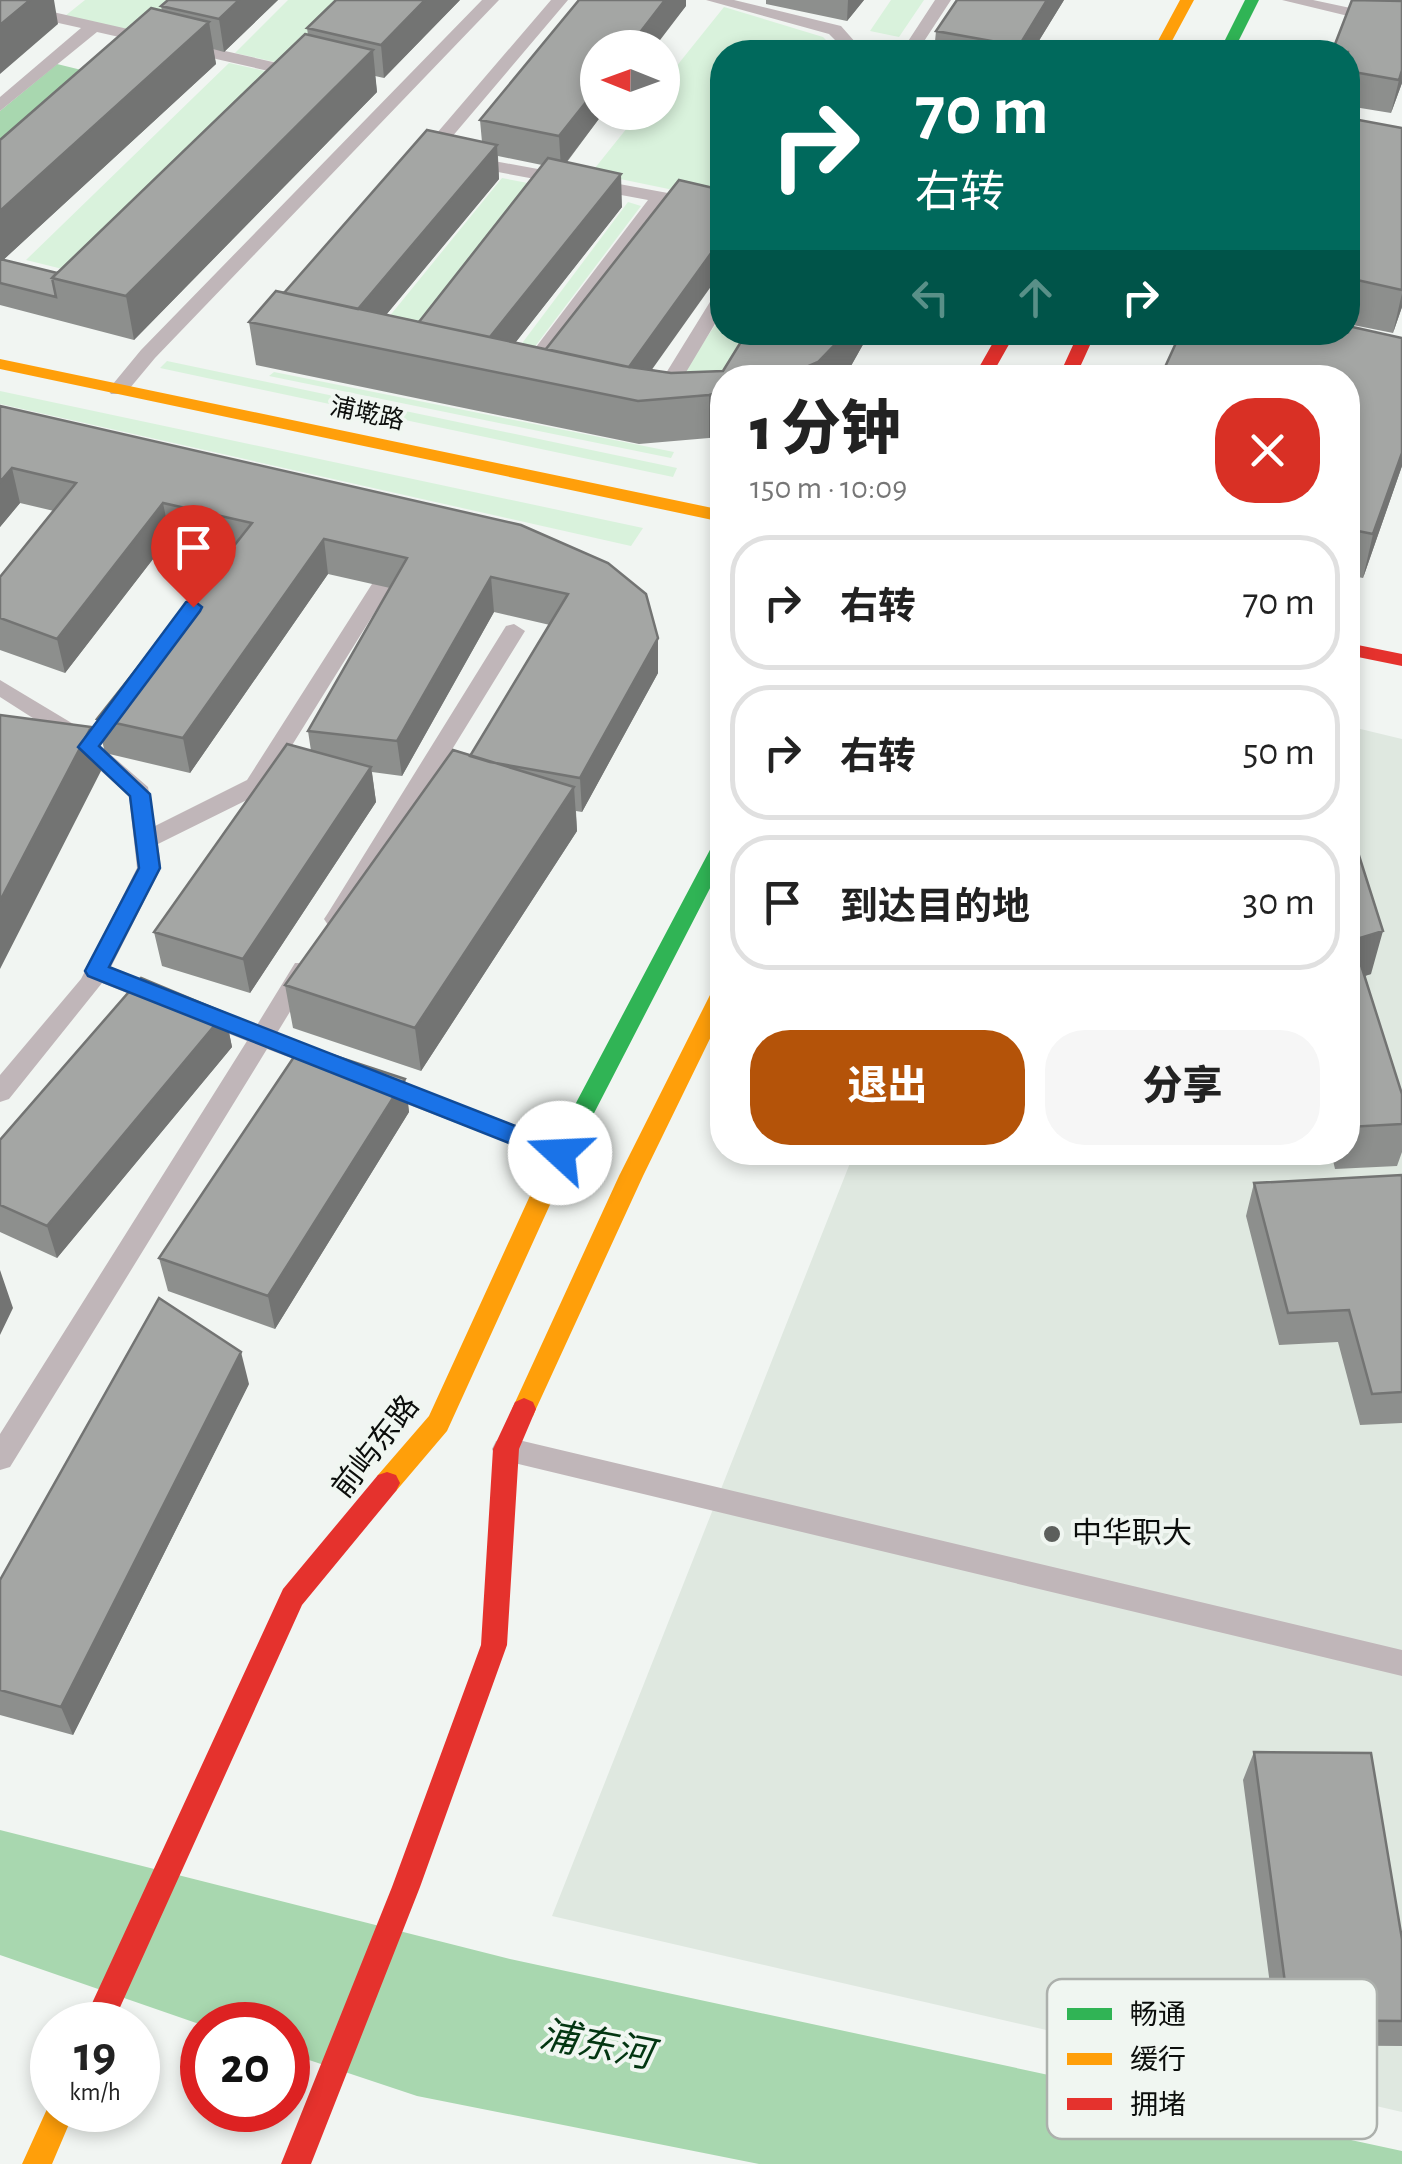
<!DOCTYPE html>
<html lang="zh">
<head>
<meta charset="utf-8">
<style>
  body { margin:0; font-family:"Alegreya Sans","Noto Sans SC",sans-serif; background:#f6f6f6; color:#222; height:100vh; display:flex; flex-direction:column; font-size:38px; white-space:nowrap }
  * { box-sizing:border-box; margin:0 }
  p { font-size:32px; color:#767676 }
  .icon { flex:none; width:55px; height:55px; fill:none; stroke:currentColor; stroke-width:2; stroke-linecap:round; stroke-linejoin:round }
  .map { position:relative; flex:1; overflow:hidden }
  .drawer { position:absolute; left:710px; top:365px; width:650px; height:800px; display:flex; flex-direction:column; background:#fff; border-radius:40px; box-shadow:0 5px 15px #0003 }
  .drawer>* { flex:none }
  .banner { position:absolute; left:710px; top:40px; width:650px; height:305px; border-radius:40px; box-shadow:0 5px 15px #0003; background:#00695c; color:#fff; overflow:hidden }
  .needle { width:65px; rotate:271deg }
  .buttons { position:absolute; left:580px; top:30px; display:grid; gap:20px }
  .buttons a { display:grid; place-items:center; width:100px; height:100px; border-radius:50%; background:#fff; box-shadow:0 5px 15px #0003; font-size:50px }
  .speed { position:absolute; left:30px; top:2002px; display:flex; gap:20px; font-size:50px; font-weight:700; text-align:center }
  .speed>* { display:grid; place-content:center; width:130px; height:130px; border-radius:50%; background:#fff; box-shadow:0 5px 15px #0003; line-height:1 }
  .speed small { font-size:25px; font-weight:400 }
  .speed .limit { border:15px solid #d22; background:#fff; color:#111 }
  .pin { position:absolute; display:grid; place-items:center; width:85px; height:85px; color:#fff; margin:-102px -42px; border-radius:50% 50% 50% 0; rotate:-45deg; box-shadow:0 0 10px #0007 }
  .pin .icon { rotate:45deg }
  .me { position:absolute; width:110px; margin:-55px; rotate:290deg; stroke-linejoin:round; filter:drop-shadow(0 0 8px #0008) }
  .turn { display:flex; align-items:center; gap:35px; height:210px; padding:0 40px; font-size:45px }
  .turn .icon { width:130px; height:130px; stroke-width:2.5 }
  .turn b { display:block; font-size:70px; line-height:85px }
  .lanes { display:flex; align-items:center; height:95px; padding:0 40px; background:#0003; justify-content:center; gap:50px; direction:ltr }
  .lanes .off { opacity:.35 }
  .round { display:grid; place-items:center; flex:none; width:105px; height:105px; border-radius:40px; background:#f6f6f6 }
  .summary { display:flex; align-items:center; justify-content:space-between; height:170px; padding:0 40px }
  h1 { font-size:60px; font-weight:800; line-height:75px }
  .cta { display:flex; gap:20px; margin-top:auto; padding:20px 40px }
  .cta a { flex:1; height:115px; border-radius:40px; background:#b45309; color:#fff; font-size:40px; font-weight:800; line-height:115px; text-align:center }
  .cta a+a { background:#f6f6f6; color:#222 }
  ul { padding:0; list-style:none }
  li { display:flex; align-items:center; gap:30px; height:135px; margin:0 20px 15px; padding:0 20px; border:5px solid #e0e0e0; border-radius:40px }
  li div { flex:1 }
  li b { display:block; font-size:38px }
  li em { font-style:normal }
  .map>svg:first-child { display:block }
  .built { fill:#dfe8e0 }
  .green { fill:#d9f2dc }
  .water { fill:#a8d7af }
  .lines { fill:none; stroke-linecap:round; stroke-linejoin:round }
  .lane { fill:#c0b6b9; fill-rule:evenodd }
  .fast { fill:#30b455; fill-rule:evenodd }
  .slow { fill:#ff9f0a; fill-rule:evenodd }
  .jam { fill:#e5322d; fill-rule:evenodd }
  .wall { fill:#8d8f8d; fill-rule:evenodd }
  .shaded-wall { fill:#737473 }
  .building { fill:#a4a6a4; stroke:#737473; stroke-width:2.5 }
  .route { fill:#1a73e8; stroke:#114b97; stroke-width:2.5 }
  .poi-dot { fill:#5c5f5c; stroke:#f0f6f1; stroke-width:4 }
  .labels { text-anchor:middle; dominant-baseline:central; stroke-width:8; stroke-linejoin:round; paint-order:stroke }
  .far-street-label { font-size:25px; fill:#0c0e0c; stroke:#f0f6f1 }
  .street-label { font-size:30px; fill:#0c0e0c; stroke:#f0f6f1 }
  .poi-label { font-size:30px; fill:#0c0e0c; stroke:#f0f6f1; text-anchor:start }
  .near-water-label { font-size:38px; font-style:italic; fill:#033612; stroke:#f0f6f1 }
  .key { fill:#f0f6f1; stroke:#acb0ac; stroke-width:2.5 }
  .key-label { font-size:28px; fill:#0c0e0c }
</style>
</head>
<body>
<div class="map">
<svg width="1402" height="2164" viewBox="0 0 1402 2164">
  <rect width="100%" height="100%" fill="#f1f5f2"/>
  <path class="built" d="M 1348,726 L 1402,739 L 1402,2112 L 552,1916 L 854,1153 L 1348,1152 Z"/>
  <path class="green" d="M 85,0 L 199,0 L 157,38 L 65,16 Z
    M 288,0 L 354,0 L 288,65 L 235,53 Z
    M 891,0 L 924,0 L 899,37 L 870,31 Z
    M 724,7 L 823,37 L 838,52 L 722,52 L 722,200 L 591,173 L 639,113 L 662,112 L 663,83 Z
    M 229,63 L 297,78 L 99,278 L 26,260 Z
    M 502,178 L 533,184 L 395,358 L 362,350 Z
    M 628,202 L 641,206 L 506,385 L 496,378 Z
    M 722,315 L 722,332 L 750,333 L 695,416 L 660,407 Z
    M 167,361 L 677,468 L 673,477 L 160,368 Z
    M 274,372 L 674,452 L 671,458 L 269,376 Z
    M 0,391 L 643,528 L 631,546 L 0,404 Z"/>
  <path class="water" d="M 57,64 L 106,76 L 0,160 L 0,111 Z
    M 0,1830 L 510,1959 L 1402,2151 L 1402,2164 L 759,2164 L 417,2096 L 288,2053 L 288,2025 L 202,2025 L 0,1955 Z"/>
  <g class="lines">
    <path class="lane" d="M 0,0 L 304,69 L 312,74 L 304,79 L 97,32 L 0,111 L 0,97 L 81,28 L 0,10 Z
      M 482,0 L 499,0 L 155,358 L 125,394 L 111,394 L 108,390 L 141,350 Z
      M 551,0 L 568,0 L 440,151 L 722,203 L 722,213 L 664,203 L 531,380 L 524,382 L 514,376 L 648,200 L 428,159 L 419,154 Z
      M 706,0 L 734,0 L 841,26 L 864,52 L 847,52 L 829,34 Z
      M 935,0 L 951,0 L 917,52 L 901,52 Z
      M 1282,0 L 1313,0 L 1402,19 L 1402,29 Z
      M 722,291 L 722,312 L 670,399 L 667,403 L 653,403 L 650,399 L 713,297 Z
      M 386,571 L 396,578 L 263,792 L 158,844 L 161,868 L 111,967 L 257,1025 L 295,963 L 313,963 L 316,969 L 277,1033 L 337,1056 L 340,1063 L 337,1070 L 328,1072 L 267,1049 L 10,1467 L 0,1470 L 0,1434 L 247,1041 L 102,983 L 9,1099 L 0,1102 L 0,1075 L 81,979 L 137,868 L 129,796 L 64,738 L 0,697 L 0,680 L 80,728 L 148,787 L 155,826 L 247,780 L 379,573 Z
      M 514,624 L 525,631 L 344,925 L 328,925 L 324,919 L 328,913 L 506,626 Z
      M 379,1073 L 570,1146 L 574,1153 L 570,1160 L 561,1163 L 370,1090 L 366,1083 L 370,1076 Z
      M 506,1437 L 1402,1650 L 1402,1676 L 506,1461 L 496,1457 L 492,1449 L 496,1441 Z"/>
    <path class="fast" d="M 1245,0 L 1259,0 L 1233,52 L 1219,52 Z
      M 722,839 L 722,865 L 574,1152 L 570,1158 L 554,1158 L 550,1152 L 712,846 Z"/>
    <path class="slow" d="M 1180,0 L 1194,0 L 1166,52 L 1152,52 Z
      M 0,359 L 722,510 L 722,522 L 0,369 Z
      M 722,985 L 722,1014 L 643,1176 L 536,1409 L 533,1416 L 524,1420 L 515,1416 L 512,1409 L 619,1176 L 711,993 Z
      M 562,1143 L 570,1146 L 574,1152 L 447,1431 L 396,1491 L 387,1494 L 378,1491 L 374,1483 L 378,1475 L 429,1416 L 550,1152 L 554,1146 Z
      M 52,2098 L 52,2110 L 75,2110 L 52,2164 L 22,2164 Z"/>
    <path class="jam" d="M 999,332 L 1016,332 L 990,378 L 973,378 Z
      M 1079,332 L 1096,332 L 1075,378 L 1058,378 Z
      M 1348,643 L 1402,654 L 1402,666 L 1348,655 Z
      M 524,1398 L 533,1402 L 536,1409 L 519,1449 L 507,1645 L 420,1887 L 311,2164 L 281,2164 L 392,1887 L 481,1645 L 493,1449 L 515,1402 Z
      M 387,1472 L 396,1475 L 400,1483 L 396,1491 L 302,1605 L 112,2025 L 82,2025 L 283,1589 L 378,1475 Z"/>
  </g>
  <path class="wall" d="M 168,0 L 278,0 L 224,52 L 213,49 L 216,64 L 3,260 L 57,273 L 308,35 L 307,28 L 460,0 L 384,78 L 375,76 L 377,92 L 134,340 L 0,305 L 0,140 L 162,11 L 161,6 Z
    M 766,0 L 864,0 L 847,21 L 766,4 Z
    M 1064,0 L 1032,52 L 934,52 L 936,31 Z
    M 1352,0 L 1402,83 L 1391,113 L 1348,106 L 1348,52 Z
    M 686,6 L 598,112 L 604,112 L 567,162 L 622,207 L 515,343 L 671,373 L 723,371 L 747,332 L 870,332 L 847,373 L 843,378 L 722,378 L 709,438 L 639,444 L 256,365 L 249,322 L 284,293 L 482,142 L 480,120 ZM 498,156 L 542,165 L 419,322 L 386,315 L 499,179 Z
    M 1348,118 L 1402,128 L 1402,307 L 1393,333 L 1348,324 Z
    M 1402,338 L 1402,466 L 1363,578 L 1348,575 L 1348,378 Z
    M 0,406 L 521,525 L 658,638 L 658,673 L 582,812 L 576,811 L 577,831 L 421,1071 L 293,1028 L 285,985 L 470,756 L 550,625 L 494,612 L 402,776 L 372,772 L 376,802 L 250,993 L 162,966 L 154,932 L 311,751 L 308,731 L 390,588 L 328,574 L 190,773 L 105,753 L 97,719 L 229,551 L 170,537 L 65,673 L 0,650 L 0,577 L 54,511 L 20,503 L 0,527 Z
    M 1348,821 L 1371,974 L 1365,976 L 1402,1094 L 1402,1152 L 1397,1166 L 1335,1169 L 1331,1152 L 1348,1152 Z
    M 225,1013 L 232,1047 L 57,1258 L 0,1232 L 0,1140 Z
    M 405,1079 L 409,1112 L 275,1329 L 168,1291 L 159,1258 Z
    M 1402,1175 L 1402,1423 L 1360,1425 L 1338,1342 L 1279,1345 L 1246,1216 L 1254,1183 Z
    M 249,1384 L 73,1735 L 0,1715 L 0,1580 Z
    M 1254,1752 L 1402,1939 L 1402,2046 L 1278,2045 L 1243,1780 Z"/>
  <path class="shaded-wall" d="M 30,0 L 54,0 L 58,24 L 0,74 L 0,25 Z
    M 239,0 L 278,0 L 224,52 L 219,19 Z
    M 425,0 L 460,0 L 384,78 L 381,45 Z
    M 665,0 L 686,0 L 686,6 L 654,48 L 628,48 Z
    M 848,0 L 864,0 L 847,21 Z
    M 1047,0 L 1064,0 L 1032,52 L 1018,52 L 1019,46 Z
    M 209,22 L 216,64 L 0,263 L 0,211 Z
    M 373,50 L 377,92 L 134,340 L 126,296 Z
    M 1402,70 L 1402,83 L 1391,113 L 1399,80 Z
    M 598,87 L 598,112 L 604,112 L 561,169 L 559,136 Z
    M 497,145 L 499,179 L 361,345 L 351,318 Z
    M 621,174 L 622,207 L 493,371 L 482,346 Z
    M 722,238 L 722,271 L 631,399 L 623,375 Z
    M 1402,293 L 1402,307 L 1393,333 Z
    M 847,332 L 870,332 L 847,373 L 843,378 L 781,378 Z
    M 722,392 L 722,435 L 709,438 L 709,395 Z
    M 1402,453 L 1402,466 L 1363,578 L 1373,534 Z
    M 12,468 L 20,503 L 0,527 L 0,482 Z
    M 163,503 L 170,537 L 65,673 L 57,639 Z
    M 324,539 L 328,574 L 190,773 L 183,738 Z
    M 491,577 L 494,612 L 402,776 L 397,741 Z
    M 658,638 L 658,673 L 582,812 L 580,778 Z
    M 91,727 L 101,771 L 0,969 L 0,901 Z
    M 371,767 L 376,802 L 250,993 L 243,959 Z
    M 574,787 L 577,831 L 421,1071 L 415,1028 Z
    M 1383,931 L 1371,974 L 1348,981 L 1353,940 Z
    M 225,1013 L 232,1047 L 57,1258 L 47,1226 Z
    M 405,1079 L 409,1112 L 275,1329 L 268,1296 Z
    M 0,1270 L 13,1308 L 0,1335 Z
    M 241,1352 L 249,1384 L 73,1735 L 61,1707 Z"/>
  <path class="building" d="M 0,0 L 30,0 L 0,25 Z
    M 168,0 L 239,0 L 219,19 L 161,6 Z
    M 336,0 L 425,0 L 381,45 L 307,28 Z
    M 579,0 L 665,0 L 628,48 L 598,48 L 598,87 L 559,136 L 480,120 Z
    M 957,0 L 1047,0 L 1019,46 L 936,31 Z
    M 1352,0 L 1402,1 L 1402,70 L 1399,80 L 1348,71 L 1348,52 L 1332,52 Z
    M 151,8 L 209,22 L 0,211 L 0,140 Z
    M 305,34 L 373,50 L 126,296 L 52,278 Z
    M 1348,118 L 1402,128 L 1402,290 L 1348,278 Z
    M 427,130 L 497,145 L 358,309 L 284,293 Z
    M 548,158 L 621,174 L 490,337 L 419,322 Z
    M 679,180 L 722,190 L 722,238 L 629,367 L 546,349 Z
    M 0,259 L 57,273 L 52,278 L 56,297 L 0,283 Z
    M 276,291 L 623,366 L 671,373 L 723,371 L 747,332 L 847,332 L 818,362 L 781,378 L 722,378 L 722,392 L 709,395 L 638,401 L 249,322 Z
    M 1348,326 L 1402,338 L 1402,453 L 1373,534 L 1348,529 L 1348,378 L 1160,378 L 1181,332 L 1348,332 Z
    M 0,406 L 521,525 L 608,563 L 646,594 L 658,638 L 580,778 L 490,762 L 470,756 L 568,594 L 491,577 L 397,741 L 308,731 L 407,558 L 324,539 L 183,738 L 97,719 L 252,523 L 163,503 L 57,639 L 0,618 L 0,577 L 76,483 L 12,468 L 0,482 Z
    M 0,715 L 91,727 L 0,901 Z
    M 287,744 L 371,767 L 243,959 L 154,932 Z
    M 453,750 L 574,787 L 415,1028 L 285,985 Z
    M 1348,821 L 1383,931 L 1353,940 L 1402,1094 L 1402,1124 L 1348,1127 Z
    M 141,978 L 225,1013 L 47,1226 L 0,1205 L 0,1140 Z
    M 302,1045 L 405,1079 L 268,1296 L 159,1258 Z
    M 1402,1175 L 1402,1392 L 1372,1394 L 1349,1310 L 1288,1313 L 1254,1183 Z
    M 159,1298 L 241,1352 L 61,1707 L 0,1690 L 0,1580 Z
    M 1254,1752 L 1371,1753 L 1402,1939 L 1402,2021 L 1290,2020 Z"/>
  <path class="route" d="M 193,600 L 202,607 L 200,611 L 99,746 L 150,794 L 160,868 L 109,967 L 569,1147 L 572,1153 L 569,1160 L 552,1160 L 88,976 L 85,971 L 139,868 L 130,796 L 78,747 L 186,602 Z"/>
  <circle class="poi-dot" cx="1052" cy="1534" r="10"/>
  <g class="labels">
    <g class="far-street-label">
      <text transform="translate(367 414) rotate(12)">浦墘路</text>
    </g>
    <g class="street-label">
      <text transform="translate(376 1447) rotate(-52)">前屿东路</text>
    </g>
    <g class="poi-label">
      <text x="1072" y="1534">中华职大</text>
    </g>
    <g class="near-water-label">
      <text transform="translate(596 2046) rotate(11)">浦东河</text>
    </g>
  </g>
  <rect x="1047" y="1979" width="330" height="160" rx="15" class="key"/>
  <rect x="1067" y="2008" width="45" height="12" fill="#30b455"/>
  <rect x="1067" y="2053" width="45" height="12" fill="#ff9f0a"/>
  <rect x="1067" y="2098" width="45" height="12" fill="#e5322d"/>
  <g class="key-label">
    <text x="1130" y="2024">畅通</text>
    <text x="1130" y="2069">缓行</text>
    <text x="1130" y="2114">拥堵</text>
  </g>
</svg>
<div class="buttons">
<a><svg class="needle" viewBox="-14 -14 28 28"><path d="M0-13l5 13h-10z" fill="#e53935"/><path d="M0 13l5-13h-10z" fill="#767676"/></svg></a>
</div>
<div class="speed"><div>19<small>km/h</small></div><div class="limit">20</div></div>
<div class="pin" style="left:193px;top:607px;background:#d93025"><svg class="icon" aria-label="arrive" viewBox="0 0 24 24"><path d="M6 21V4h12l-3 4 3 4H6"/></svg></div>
<svg class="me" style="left:560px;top:1153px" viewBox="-20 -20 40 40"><circle r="19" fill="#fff"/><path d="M0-13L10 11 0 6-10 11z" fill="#1a73e8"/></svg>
<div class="banner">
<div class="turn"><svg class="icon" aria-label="right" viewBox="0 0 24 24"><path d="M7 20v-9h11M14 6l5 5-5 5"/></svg><div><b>70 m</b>右转</div></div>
<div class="lanes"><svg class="icon off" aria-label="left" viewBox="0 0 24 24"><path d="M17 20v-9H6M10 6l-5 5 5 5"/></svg><svg class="icon off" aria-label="ahead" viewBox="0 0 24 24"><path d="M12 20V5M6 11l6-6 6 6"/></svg><svg class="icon" aria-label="right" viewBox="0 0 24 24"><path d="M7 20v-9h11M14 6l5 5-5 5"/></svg></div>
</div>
<section class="drawer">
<div class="summary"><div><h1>1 分钟</h1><p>150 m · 10:09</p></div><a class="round" style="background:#d93025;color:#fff"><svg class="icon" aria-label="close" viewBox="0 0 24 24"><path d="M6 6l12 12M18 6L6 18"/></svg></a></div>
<ul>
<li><svg class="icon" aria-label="right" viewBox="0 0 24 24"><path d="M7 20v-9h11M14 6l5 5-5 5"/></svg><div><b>右转</b></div><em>70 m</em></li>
<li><svg class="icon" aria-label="right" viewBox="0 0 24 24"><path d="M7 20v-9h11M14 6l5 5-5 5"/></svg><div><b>右转</b></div><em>50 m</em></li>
<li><svg class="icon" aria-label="arrive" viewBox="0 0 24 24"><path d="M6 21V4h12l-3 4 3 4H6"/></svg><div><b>到达目的地</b></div><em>30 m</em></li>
</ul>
<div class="cta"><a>退出</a><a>分享</a></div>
</section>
</div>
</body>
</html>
